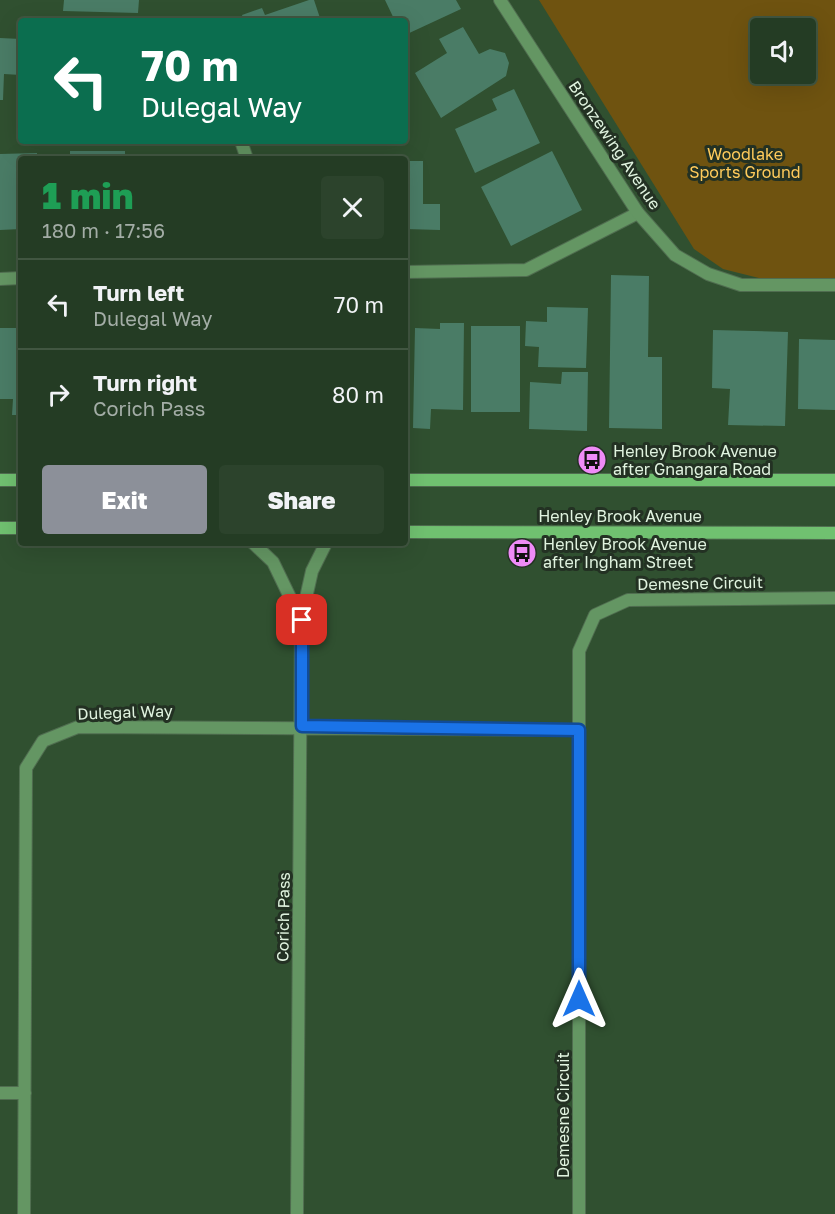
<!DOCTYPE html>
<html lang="en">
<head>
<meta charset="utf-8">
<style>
  body { margin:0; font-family:"Golos Text",sans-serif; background:#2c432c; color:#f1f3f6; height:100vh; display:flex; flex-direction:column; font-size:22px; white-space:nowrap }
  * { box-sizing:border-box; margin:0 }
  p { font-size:20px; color:#a3ada6 }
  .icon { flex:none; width:33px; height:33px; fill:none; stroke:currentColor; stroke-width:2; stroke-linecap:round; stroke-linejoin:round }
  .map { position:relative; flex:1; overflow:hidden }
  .details { position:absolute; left:18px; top:156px; width:390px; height:390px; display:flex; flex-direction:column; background:#243c24; border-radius:6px; box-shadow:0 6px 24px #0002,0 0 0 2px #415641 }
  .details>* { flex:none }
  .hud { position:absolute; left:18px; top:18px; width:390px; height:126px; border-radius:6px; box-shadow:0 6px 24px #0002,0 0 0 2px #415641; background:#0b6e4f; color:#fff; overflow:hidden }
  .controls { position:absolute; left:750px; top:18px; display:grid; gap:12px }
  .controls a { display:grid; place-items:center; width:66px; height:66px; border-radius:6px; background:#243c24; box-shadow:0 6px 24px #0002,0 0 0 2px #415641; font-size:30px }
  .pin { position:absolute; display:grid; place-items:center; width:51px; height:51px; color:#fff; margin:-26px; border-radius:12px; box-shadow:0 3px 9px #0006 }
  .me { position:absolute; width:66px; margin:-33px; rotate:0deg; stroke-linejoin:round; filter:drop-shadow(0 0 4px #0008) }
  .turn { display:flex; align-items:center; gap:21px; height:126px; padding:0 24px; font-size:27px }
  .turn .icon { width:78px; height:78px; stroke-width:2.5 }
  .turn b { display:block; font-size:42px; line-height:51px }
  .round { display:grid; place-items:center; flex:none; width:63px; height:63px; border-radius:6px; background:#2c432c }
  .headline { display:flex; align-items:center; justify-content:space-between; height:102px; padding:0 24px }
  h1 { font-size:36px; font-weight:800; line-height:45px; color:#1e9e55 }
  .button { display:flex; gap:12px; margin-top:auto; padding:12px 24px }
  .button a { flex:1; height:69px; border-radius:6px; background:#8c9099; color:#fff; font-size:24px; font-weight:800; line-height:69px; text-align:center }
  .button a+a { background:#2c432c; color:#f1f3f6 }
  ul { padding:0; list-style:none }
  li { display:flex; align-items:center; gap:18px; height:90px; padding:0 24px; border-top:2px solid #415641 }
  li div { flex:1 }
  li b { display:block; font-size:22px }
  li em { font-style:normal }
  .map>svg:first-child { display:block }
  .green { fill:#6f5310; fill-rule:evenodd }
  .building { fill:#4a7c66 }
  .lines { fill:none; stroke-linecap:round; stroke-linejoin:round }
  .minor-casing { stroke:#506d50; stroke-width:14 }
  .tertiary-casing { stroke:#506d50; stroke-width:14 }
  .secondary-casing { stroke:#506d50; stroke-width:14 }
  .minor { stroke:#649663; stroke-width:12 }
  .tertiary { stroke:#649663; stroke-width:12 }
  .secondary { stroke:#70c170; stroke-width:12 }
  .route-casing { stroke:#114b97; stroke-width:15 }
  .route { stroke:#1a73e8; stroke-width:10 }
  .labels { text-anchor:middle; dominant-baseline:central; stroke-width:6; stroke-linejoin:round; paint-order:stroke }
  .street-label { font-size:16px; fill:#e0f3df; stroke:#233123 }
  .park-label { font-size:16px; fill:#ffcb5b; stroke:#233123 }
  .poi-label { font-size:16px; fill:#e0f3df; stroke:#233123; text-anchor:start }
</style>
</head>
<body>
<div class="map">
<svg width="835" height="1214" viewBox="0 0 835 1214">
  <rect width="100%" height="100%" fill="#305030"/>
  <path class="green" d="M 539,0 L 835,0 L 835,278 L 759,278 L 723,269 L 694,249 ZM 760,28 L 806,28 L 806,74 L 760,74 Z"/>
  <path class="building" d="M 64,0 L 139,0 L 138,13 L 63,11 Z
    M 309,0 L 314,0 L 321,21 L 244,21 L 242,15 L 262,8 L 265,15 Z
    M 385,0 L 456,0 L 461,9 L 405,35 L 405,21 L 395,21 Z
    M 463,27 L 479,54 L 490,49 L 505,53 L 509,63 L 506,76 L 441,118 L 415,73 L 447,53 L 439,39 Z
    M 0,38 L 21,39 L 21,75 L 4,74 L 3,100 L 0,100 Z
    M 514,89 L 540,143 L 475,173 L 455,129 L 497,110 L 492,99 Z
    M 70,151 L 125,151 L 125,159 L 70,159 Z
    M 552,151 L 582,210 L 511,246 L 481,187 Z
    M 37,153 L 37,159 L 21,159 L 21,229 L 0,230 L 0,154 Z
    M 207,156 L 207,159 L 150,159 L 150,157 Z
    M 405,161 L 423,161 L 423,204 L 440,204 L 440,230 L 405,229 Z
    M 611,275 L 649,276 L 648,357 L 662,357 L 662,429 L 609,428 Z
    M 547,307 L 588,308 L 586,368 L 538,367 L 539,347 L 525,346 L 526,321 L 547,322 Z
    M 440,323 L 464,323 L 463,410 L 431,409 L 430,429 L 413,428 L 415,328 L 440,329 Z
    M 471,326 L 520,326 L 520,412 L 471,412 Z
    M 0,328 L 21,328 L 21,415 L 12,415 L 13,399 L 0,399 Z
    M 713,330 L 788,332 L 785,426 L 728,425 L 730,389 L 712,388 Z
    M 799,339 L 835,340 L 835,410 L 798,409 Z
    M 562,372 L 588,372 L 587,431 L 529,429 L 530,382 L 561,384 Z"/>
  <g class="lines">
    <g class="minor-casing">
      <path id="minor" d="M 241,141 L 247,159
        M 405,272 L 526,270 L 638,213
        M 0,279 L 21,278
        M 253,543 L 273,562 L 301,620
        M 0,1093 L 25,1093
        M 24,1214 L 26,768 L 43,741 L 78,727 L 579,730
        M 297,1214 L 301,620 L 312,571 L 326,543
        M 579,1214 L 579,651 L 595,615 L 628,600 L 835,598"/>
    </g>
    <g class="tertiary-casing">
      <path id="tertiary" d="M 500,0 L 638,213 L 675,255 L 708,274 L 741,285 L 835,285"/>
    </g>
    <g class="secondary-casing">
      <path id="secondary" d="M 0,480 L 21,480
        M 405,480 L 835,480
        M 0,528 L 21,528
        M 405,532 L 835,533"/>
    </g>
    <use href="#minor" class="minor"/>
    <use href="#tertiary" class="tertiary"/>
    <use href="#secondary" class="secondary"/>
  </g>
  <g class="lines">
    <g class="route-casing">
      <path id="route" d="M 302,620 L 302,726 L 579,730 L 579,999"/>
    </g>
    <use href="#route" class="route"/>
  </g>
  <defs>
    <g id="bus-disc" transform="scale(1.5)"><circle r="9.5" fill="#ef8bf7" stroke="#233123"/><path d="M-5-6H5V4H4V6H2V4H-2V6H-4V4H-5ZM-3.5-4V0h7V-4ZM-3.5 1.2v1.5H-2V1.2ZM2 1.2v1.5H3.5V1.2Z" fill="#111"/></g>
  </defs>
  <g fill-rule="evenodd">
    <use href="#bus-disc" x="592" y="460"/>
    <use href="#bus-disc" x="522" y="553"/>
  </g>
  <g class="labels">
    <g class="street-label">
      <text transform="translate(615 145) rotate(56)">Bronzewing Avenue</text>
      <text x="620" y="516">Henley Brook Avenue</text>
      <text transform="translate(700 583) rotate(-1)">Demesne Circuit</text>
      <text transform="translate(125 712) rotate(-2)">Dulegal Way</text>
      <text transform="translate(283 917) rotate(-89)">Corich Pass</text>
      <text transform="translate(563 1115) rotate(-90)">Demesne Circuit</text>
    </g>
    <g class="park-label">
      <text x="745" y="154">Woodlake<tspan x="745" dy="18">Sports Ground</tspan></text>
    </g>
    <g class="poi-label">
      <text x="613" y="451">Henley Brook Avenue<tspan x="613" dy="18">after Gnangara Road</tspan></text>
      <text x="543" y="544">Henley Brook Avenue<tspan x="543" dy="18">after Ingham Street</tspan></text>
    </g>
  </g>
</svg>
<div class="controls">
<a><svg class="icon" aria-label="sound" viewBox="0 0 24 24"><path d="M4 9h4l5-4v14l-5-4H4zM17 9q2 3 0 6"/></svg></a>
</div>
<div class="pin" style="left:302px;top:620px;background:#d93025"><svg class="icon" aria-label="arrive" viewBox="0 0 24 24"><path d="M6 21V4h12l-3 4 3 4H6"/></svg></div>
<svg class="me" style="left:579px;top:999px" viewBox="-20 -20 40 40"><path d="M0-17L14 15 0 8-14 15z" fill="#1a73e8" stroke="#fff" stroke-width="4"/></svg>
<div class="hud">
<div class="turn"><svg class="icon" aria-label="left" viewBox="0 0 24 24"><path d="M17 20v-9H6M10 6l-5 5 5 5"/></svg><div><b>70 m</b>Dulegal Way</div></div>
</div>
<section class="details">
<div class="headline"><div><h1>1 min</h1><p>180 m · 17:56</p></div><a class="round"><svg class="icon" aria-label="close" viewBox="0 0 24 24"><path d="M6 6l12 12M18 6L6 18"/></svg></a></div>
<ul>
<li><svg class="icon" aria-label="left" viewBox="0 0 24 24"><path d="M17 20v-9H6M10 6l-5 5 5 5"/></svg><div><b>Turn left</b><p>Dulegal Way</p></div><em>70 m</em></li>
<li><svg class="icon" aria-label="right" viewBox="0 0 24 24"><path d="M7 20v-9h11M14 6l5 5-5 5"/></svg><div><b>Turn right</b><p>Corich Pass</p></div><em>80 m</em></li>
</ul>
<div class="button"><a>Exit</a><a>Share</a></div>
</section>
</div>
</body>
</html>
